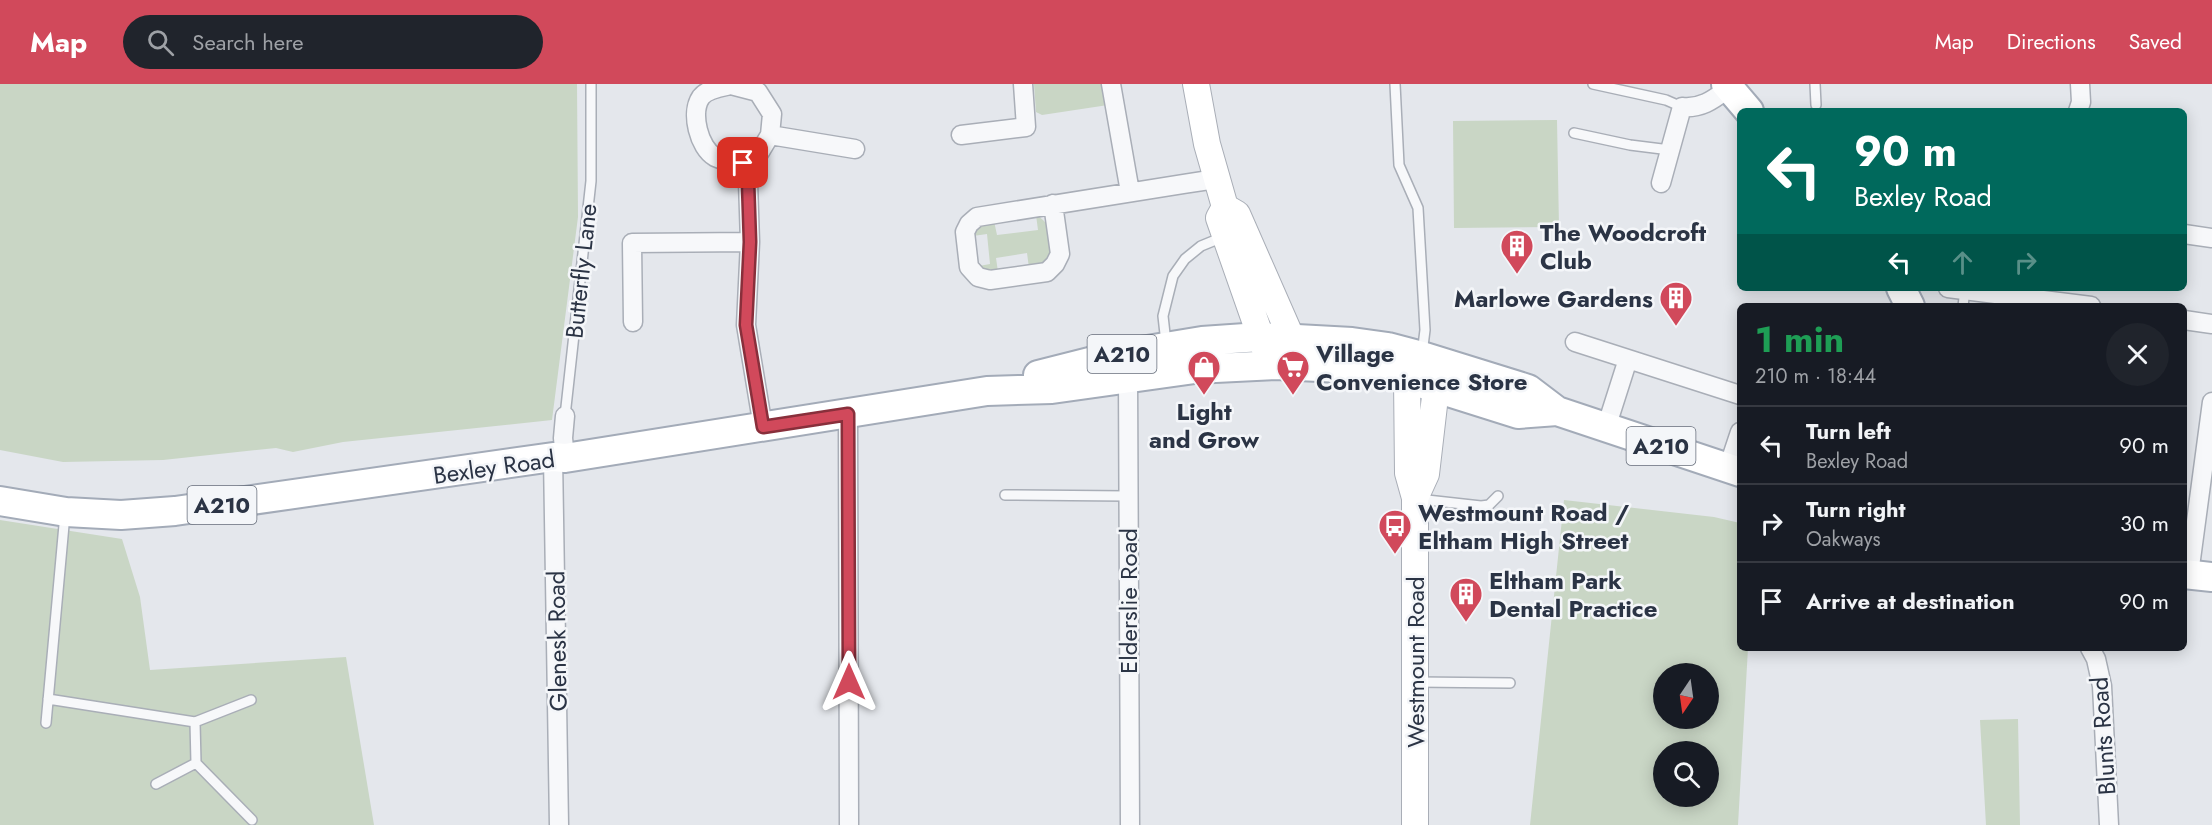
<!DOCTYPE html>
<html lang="en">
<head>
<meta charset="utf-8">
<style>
  body { margin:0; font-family:Jost,sans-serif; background:#20242c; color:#f1f3f6; height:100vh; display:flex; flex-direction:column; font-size:22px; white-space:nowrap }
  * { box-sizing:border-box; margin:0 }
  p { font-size:20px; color:#9ea1a6 }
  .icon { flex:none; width:33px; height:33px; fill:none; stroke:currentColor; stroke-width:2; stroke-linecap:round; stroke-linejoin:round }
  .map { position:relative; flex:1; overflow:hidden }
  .drawer { position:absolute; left:1737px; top:219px; width:450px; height:348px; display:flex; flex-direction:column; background:#171b24; border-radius:9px; box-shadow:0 3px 15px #0003 }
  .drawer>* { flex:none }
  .top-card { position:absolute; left:1737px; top:24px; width:450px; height:183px; border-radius:9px; box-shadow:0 3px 15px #0003; background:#00695c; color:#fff; overflow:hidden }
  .needle { width:39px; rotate:193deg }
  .controls { position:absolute; left:1653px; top:579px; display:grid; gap:12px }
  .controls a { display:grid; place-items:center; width:66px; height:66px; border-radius:50%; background:#171b24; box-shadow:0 3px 15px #0003; font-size:30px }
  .pin { position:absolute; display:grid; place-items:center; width:51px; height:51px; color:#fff; margin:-26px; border-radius:12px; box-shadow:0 3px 9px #0006 }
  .me { position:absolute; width:66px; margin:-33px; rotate:0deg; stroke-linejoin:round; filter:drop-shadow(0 0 4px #0008) }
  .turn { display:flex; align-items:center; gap:21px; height:126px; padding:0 18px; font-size:27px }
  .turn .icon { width:78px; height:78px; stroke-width:2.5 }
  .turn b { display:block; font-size:42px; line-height:51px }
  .lanes { display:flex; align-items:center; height:57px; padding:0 18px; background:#0003; justify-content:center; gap:30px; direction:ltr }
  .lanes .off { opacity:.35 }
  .round { display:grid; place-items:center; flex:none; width:63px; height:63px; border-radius:32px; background:#20242c }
  .overview { display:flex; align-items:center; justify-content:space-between; height:102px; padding:0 18px }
  h1 { font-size:36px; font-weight:700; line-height:45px; color:#1e9e55 }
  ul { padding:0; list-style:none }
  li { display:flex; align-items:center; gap:18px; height:78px; padding:0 18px; border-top:2px solid #363941 }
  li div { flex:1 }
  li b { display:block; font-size:22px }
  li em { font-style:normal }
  header { display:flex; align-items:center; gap:36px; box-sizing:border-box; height:84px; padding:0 30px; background:#d1495b; color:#fff }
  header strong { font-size:28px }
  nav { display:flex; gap:33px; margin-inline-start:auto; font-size:21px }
  .search { width:420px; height:54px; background:#20242c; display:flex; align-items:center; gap:15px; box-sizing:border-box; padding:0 21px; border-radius:33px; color:#9ea1a6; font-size:22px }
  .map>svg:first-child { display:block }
  .green { fill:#c9d6c5; fill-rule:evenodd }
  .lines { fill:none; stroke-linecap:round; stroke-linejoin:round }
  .lane-casing { stroke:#a9aeb7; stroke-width:12 }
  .street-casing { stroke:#a9aeb7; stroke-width:21 }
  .secondary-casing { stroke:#a9aeb7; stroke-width:28 }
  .primary-casing { stroke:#a3abb8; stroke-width:32 }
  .lane { stroke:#f7f8fa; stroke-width:9 }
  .street { stroke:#f7f8fa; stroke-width:18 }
  .secondary { stroke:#fff; stroke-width:26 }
  .primary { stroke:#fff; stroke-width:28 }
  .route-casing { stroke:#882f3b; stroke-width:15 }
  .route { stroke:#d1495b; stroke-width:10 }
  .labels { text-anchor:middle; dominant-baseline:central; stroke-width:5; stroke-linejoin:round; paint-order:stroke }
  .shield { fill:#f4f6f9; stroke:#676e7b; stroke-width:1.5 }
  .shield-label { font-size:22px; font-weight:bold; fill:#2b3445 }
  .poi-label { font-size:24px; font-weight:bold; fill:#2b3445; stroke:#f4f6f9; text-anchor:start }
  .street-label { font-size:24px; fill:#2b3445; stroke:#f4f6f9 }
</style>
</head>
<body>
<header>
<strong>Map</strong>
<div class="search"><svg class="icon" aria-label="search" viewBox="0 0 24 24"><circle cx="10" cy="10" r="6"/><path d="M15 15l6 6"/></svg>Search here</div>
<nav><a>Map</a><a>Directions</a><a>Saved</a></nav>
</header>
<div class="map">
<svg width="2212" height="741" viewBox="0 0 2212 741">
  <rect width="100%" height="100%" fill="#e4e7ec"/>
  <path class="green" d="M 0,0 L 577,0 L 578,133 L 552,336 L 343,358 L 293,368 L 276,364 L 163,376 L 63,378 L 0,366 Z
    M 1034,0 L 1105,0 L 1108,21 L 1042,31 L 1036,28 Z
    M 1557,36 L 1559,143 L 1454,144 L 1453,37 Z
    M 1036,131 C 1057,143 1055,163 1045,182 L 1029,184 L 1027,169 L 996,174 L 998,188 L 984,187 L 979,182 L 990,180 L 987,150 L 973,152 C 977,140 982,139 994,137 L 997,151 L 1038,146 Z
    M 1564,416 L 1714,433 L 1740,439 L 1740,564 L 1748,564 L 1738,741 L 1530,741 ZM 1664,590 L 1708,590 L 1708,634 L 1664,634 ZM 1664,668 L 1708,668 L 1708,712 L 1664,712 Z
    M 0,436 L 122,455 L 140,513 L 150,586 L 346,573 L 374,741 L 0,741 Z
    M 2018,635 L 2020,741 L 1986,741 L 1980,636 Z"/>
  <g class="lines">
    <g class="lane-casing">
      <path id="lane" d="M 1395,0 L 1399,81 L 1418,124 L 1425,246 L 1422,270
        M 1593,0 L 1666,16 L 1682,23
        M 1815,0 L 1816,21
        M 1574,49 L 1630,61 L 1670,66
        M 1963,222 L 1965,206
        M 1166,259 L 1163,232 L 1173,192 L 1185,175 L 1201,162 L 1223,153
        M 565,332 L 591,97 L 591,0
        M 1005,411 L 1127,412
        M 1418,415 L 1481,422 L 1489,421 L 1498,412
        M 1416,598 L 1510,599
        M 48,615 L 195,638 L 251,616
        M 195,638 L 196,679 L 252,736
        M 46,639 L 65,430
        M 156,700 L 196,679"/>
    </g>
    <g class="street-casing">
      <path id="street" d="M 1111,0 L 1130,108
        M 731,1 L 758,8 L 772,30 L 770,51 L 758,71 L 743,79 C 735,78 723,77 715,73 C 699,64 690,29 701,13 C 707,5 722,3 731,1 Z
        M 2078,27 L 2081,18 L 2080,0
        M 770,51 L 855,65
        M 961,51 L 1026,43 L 1023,0
        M 743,79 L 748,98 L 750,158 L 746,241 L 763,343
        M 1661,99 L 1682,23 C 1702,25 1714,15 1729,4
        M 1053,120 L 1060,170 L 1055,180 L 1047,188 L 990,196 L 978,193 L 969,183 L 965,148 L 969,140 L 977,133 C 1056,120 1136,107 1216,95
        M 2184,150 L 2212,154
        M 1948,204 L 2091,222
        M 2184,236 L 2212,240
        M 633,238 L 632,159 L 750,158
        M 1575,258 L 1740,311
        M 1128,293 L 1130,741
        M 848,330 L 849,741
        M 1606,344 L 1628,275
        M 553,373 L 559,741
        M 565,374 L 563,354 L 565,332
        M 1728,384 L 1740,348
        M 2189,490 L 2212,318
        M 2090,564 L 2096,575 L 2102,602 L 2109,741"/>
    </g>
    <g class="secondary-casing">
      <path id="secondary" d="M 1196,0 L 1207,60 L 1225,123 L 1237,130 L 1291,253 L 1275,281 L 1266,268 L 1219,134 L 1225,123
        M 1415,414 L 1426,390 L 1436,304 L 1429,287
        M 1415,741 L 1415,414 L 1408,389 L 1407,295 L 1418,278"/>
    </g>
    <g class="primary-casing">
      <path id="primary" d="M 1726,0 L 1749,27
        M 1901,204 L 1910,222
        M 1038,291 L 1117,271 L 1202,257 L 1260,253 L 1352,258 L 1388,263 L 1422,272 L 1528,305 L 1557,327 L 1740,388
        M 0,417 L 66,428 L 121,431 L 175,427 L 553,373 L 565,374 L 987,307 L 1052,305 L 1195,285 L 1275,281 L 1364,285 L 1407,295 L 1518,330 L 1557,327
        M 2184,490 L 2212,493"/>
    </g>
    <use href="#lane" class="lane"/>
    <use href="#street" class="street"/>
    <use href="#secondary" class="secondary"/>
    <use href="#primary" class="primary"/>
  </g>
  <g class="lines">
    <g class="route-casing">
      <path id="route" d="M 743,79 L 748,98 L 750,158 L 746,241 L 763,343 L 848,330 L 849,598"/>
    </g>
    <use href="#route" class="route"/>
  </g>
  <defs>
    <g id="building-pin" transform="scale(1.725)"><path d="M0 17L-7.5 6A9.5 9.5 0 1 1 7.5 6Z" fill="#d1495b" stroke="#f4f6f9"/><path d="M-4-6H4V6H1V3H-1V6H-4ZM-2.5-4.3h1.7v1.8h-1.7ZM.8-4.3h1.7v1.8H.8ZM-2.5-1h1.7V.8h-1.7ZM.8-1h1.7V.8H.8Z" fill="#fff"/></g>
    <g id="shop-pin" transform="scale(1.725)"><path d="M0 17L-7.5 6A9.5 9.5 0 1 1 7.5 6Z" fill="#d1495b" stroke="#f4f6f9"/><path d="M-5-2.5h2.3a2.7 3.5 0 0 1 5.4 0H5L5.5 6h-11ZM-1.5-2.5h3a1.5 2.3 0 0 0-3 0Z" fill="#fff"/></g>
    <g id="supermarket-pin" transform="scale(1.725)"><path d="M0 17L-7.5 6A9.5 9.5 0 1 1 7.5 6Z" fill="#d1495b" stroke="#f4f6f9"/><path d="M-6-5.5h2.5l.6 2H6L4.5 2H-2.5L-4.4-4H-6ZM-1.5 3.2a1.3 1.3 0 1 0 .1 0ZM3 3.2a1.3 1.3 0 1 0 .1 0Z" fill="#fff"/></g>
    <g id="bus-pin" transform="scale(1.725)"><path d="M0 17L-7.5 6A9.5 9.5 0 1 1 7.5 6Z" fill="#d1495b" stroke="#f4f6f9"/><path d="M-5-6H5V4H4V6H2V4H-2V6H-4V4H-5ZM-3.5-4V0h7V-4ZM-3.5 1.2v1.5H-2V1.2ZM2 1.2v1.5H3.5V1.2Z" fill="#fff"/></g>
  </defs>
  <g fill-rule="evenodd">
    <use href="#building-pin" x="1517" y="162"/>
    <use href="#building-pin" x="1676" y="214"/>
    <use href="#shop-pin" x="1204" y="283"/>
    <use href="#supermarket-pin" x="1293" y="283"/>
    <use href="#bus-pin" x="1395" y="442"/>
    <use href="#building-pin" x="1466" y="510"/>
  </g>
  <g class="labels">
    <g class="shield">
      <rect x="1087.5" y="251" width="69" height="38" rx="4.5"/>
      <rect x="1626.5" y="343" width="69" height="38" rx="4.5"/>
      <rect x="187.5" y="402" width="69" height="38" rx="4.5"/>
    </g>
    <g class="shield-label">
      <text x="1122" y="270">A210</text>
      <text x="1661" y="362">A210</text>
      <text x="222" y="421">A210</text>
    </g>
    <g class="poi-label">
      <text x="1540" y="148">The Woodcroft<tspan x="1540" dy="28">Club</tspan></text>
      <text x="1653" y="214" text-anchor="end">Marlowe Gardens</text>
      <text x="1316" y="269">Village<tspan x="1316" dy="28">Convenience Store</tspan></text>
      <text x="1204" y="327" text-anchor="middle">Light<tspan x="1204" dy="28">and Grow</tspan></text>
      <text x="1418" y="428">Westmount Road /<tspan x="1418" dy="28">Eltham High Street</tspan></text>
      <text x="1489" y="496">Eltham Park<tspan x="1489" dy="28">Dental Practice</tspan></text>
    </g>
    <g class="street-label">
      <text transform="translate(581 187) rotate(-84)">Butterfly Lane</text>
      <text transform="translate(494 383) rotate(-8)">Bexley Road</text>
      <text transform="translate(1128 517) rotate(-90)">Elderslie Road</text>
      <text transform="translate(557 557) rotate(-91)">Glenesk Road</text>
      <text transform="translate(1415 578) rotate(-90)">Westmount Road</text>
      <text transform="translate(2103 652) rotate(-94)">Blunts Road</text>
    </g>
  </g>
</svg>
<div class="controls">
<a><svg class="needle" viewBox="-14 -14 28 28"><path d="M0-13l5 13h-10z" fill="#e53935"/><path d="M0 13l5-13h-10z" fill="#9ea1a6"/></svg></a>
<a><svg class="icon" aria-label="search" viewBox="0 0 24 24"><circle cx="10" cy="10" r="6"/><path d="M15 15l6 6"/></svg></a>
</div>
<div class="pin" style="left:743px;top:79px;background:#d93025"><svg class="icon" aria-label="arrive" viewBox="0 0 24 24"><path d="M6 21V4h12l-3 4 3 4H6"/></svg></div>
<svg class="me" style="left:849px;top:598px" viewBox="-20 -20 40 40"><path d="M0-17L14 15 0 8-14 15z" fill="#d1495b" stroke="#fff" stroke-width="4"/></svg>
<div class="top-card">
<div class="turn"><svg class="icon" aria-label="left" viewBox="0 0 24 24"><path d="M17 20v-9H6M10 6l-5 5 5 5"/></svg><div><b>90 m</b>Bexley Road</div></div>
<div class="lanes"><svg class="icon" aria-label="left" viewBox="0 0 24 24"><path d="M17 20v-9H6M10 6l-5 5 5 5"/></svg><svg class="icon off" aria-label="ahead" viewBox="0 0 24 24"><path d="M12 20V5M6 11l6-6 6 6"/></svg><svg class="icon off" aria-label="right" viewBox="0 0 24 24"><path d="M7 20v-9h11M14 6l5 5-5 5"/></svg></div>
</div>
<section class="drawer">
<div class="overview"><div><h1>1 min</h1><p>210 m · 18:44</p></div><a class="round"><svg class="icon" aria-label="close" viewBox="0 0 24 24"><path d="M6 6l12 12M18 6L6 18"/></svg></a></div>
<ul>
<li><svg class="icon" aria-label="left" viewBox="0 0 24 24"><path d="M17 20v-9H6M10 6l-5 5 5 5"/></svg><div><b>Turn left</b><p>Bexley Road</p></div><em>90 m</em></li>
<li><svg class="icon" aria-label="right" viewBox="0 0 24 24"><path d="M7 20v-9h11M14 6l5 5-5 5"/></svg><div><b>Turn right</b><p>Oakways</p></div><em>30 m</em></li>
<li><svg class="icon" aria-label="arrive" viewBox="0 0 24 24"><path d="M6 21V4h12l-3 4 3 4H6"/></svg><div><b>Arrive at destination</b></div><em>90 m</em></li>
</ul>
</section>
</div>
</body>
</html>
